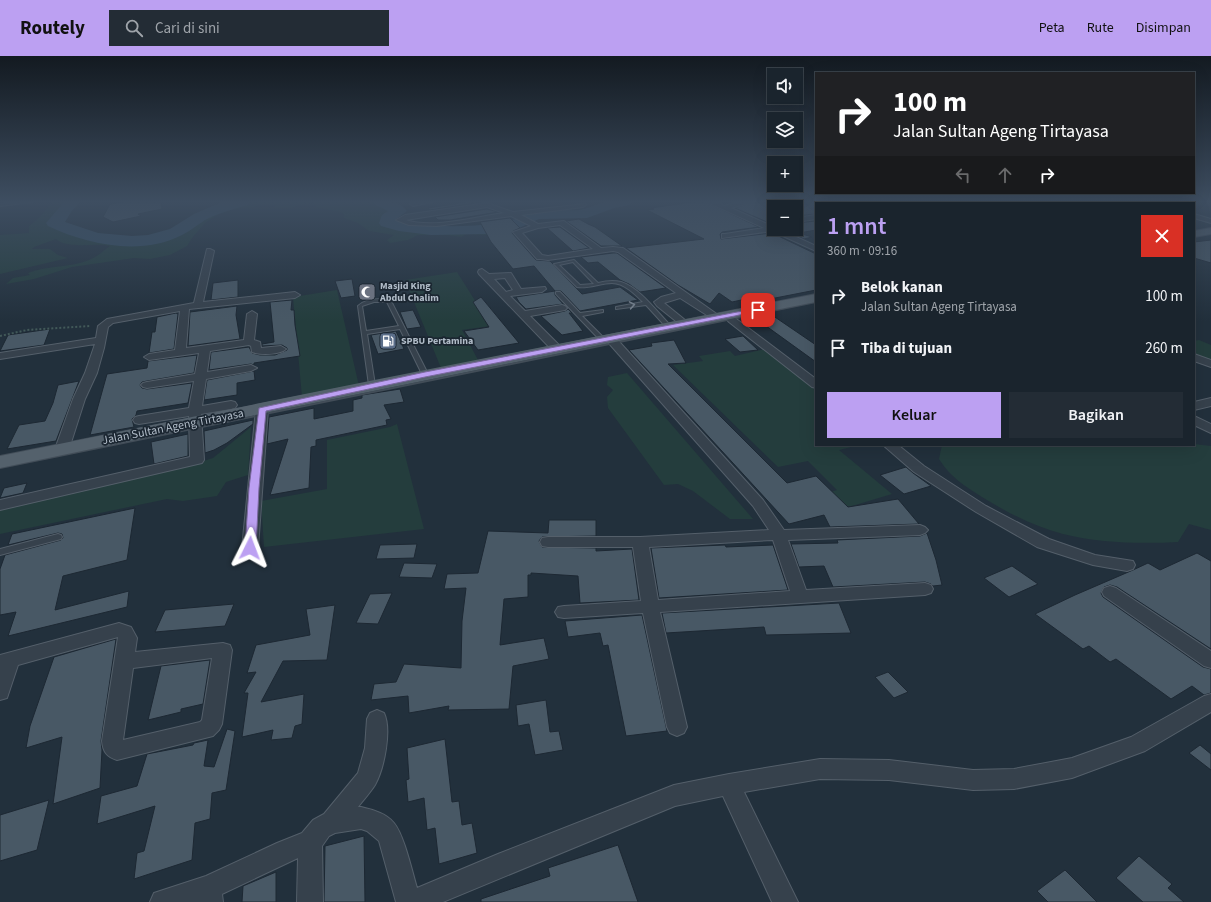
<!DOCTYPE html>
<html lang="id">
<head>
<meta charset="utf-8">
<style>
  body { margin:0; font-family:"Source Sans 3",sans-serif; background:#232c35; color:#f1f3f6; height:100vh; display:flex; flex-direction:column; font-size:15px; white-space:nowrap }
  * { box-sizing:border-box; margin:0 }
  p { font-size:13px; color:#9fa4aa }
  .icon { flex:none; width:22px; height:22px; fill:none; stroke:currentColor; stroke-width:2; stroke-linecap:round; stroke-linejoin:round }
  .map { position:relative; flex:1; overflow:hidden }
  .side { position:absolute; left:815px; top:146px; width:380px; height:244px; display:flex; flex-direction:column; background:#1a242d; border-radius:0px; box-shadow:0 4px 16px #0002,0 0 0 1px #384149 }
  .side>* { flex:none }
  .banner { position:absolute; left:815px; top:16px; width:380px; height:122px; border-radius:0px; box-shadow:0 4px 16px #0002,0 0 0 1px #384149; background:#202124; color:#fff; overflow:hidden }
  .fabs { position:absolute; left:767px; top:12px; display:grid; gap:8px }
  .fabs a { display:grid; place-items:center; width:36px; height:36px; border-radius:0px; background:#1a242d; box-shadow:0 4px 16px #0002,0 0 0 1px #384149; font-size:20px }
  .pin { position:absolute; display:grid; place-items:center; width:34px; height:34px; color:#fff; margin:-17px; border-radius:8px; box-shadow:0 2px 6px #0006 }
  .me { position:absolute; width:44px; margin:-22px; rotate:3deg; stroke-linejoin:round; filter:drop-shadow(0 0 3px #0008) }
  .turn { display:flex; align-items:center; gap:14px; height:84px; padding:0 12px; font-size:18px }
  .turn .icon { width:52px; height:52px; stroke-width:2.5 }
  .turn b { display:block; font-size:28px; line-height:34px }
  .lanes { display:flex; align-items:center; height:38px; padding:0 12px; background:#0003; justify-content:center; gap:20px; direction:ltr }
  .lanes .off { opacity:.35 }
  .round { display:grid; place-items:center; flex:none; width:42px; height:42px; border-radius:0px; background:#232c35 }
  .summary { display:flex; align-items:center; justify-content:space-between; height:68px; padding:0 12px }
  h1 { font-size:24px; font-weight:600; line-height:30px; color:#bca0f2 }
  .button { display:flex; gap:8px; margin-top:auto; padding:8px 12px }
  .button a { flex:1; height:46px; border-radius:0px; background:#bca0f2; color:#111; font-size:16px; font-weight:600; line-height:46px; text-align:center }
  .button a+a { background:#232c35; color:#f1f3f6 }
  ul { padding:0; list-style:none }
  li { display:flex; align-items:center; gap:12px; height:52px; padding:0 12px }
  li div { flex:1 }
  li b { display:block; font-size:15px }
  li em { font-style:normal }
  header { display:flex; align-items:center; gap:24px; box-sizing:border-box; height:56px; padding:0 20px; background:#bca0f2; color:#111 }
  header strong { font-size:19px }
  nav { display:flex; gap:22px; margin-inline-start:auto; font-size:14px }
  .search { width:280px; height:36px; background:#232c35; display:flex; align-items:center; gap:10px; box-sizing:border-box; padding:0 14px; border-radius:0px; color:#9fa4aa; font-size:15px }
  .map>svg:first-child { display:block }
  .green { fill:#243d3d }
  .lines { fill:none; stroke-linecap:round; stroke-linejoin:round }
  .river { fill:#354e63; fill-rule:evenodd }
  .building { fill:#485865; stroke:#1d2833 }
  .lane-casing { stroke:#545f6a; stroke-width:2 }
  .street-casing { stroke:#545f6a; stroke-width:2 }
  .primary-casing { stroke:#424d58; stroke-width:2 }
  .path { stroke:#425959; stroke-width:2; stroke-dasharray:2 2; stroke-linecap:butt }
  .lane { fill:#36414c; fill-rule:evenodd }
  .street { fill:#36414c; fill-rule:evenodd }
  .primary { fill:#54616c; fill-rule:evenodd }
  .oneway { stroke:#7a8590 }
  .route { fill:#bca0f2; stroke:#7a689d }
  .labels { text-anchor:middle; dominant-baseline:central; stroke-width:3.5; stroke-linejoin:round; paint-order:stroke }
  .far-poi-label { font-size:10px; font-weight:bold; fill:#b1bcc8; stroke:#1b2631; text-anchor:start }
  .street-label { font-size:12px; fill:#b1bcc8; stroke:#1b2631 }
</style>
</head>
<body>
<header>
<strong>Routely</strong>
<div class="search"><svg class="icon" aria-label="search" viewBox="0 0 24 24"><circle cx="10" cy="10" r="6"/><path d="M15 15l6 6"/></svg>Cari di sini</div>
<nav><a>Peta</a><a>Rute</a><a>Disimpan</a></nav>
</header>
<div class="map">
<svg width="1211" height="846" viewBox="0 0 1211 846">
  <rect width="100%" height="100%" fill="#22303c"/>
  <path class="green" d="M 53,146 L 69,146 L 60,154 L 57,161 L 51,168 C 59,173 67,175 76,177 C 109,187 146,192 178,177 C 188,172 197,164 207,158 C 219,152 234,149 248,146 L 378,146 L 395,156 L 385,162 L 383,167 C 407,178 462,175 490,174 L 490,175 L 486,179 L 467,178 L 461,181 L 447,179 L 418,179 L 408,184 L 390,187 L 387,184 L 394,179 L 369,175 L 358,167 L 344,162 L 344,158 L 341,156 L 316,151 L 312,147 C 300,147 287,156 275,151 L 276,149 L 271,148 L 224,155 L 206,166 L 192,182 L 187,190 L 170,199 L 150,203 L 134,202 L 72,211 L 34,223 L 6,228 L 13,222 L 30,219 L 28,217 C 48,209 70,212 89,204 C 97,201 103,195 110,190 C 94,186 69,194 56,183 L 34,191 L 32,193 L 50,193 L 58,199 L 68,202 L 0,218 L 0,179 L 29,177 L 29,170 C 39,164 45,154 53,146 Z
    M 457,216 L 491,270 L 462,274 L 478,304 L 441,312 L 405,224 Z
    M 337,234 L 359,330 L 302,341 L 293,241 Z
    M 1199,284 L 1211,289 L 1211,307 L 1194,299 L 1194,285 Z
    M 765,293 L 816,335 L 816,389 L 859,389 L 839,394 L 892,438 L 852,450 L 824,456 L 809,443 L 837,434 L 808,405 L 778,411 L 673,309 L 703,305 L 699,300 L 730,295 L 735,300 Z
    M 627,317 L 753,463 L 730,463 L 693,435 L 678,428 L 664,429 L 608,352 L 607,341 L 613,334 L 607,329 L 608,321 Z
    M 397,368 L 424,473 L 264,491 L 261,445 L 327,433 L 327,384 L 390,371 Z
    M 251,371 L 248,419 L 226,426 L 217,440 L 183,445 L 167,443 L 0,478 L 0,452 L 188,410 L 213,402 Z
    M 1194,388 L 1211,390 L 1211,474 L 1189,468 L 1178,486 C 1139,488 1100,487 1063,478 C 1035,471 1006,456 982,441 C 965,430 950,421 939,403 L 942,389 Z"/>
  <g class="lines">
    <path class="river" d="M 64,146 L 80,146 L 71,156 L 65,166 L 98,177 L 132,180 L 148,179 L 170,173 L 194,158 L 215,149 L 223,146 L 250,146 L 248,149 C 233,153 219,157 205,164 C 197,169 190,175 182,179 C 141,200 88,189 48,170 L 46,167 Z
      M 374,146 C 385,146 399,144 407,155 L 395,164 C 425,172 477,172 508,165 C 519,163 528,156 539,154 C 552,152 565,155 579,154 C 587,153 594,149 602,147 C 611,144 623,146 632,146 L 630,149 L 614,152 L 587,162 L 539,163 L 519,172 L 485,178 L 431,179 L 399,175 L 381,170 L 379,167 L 382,159 L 388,155 L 376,149 Z"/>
  </g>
  <path class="building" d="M 124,146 L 161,146 L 162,153 L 138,158 L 141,160 L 113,166 L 103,161 L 110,148 Z
    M 466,146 L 481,146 L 430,154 L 428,152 Z
    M 692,146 L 706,146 L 759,171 L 722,176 L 720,178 L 721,183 L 772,177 L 816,198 L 816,234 L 765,244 L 760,240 L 732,246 L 719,237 L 710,248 L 678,229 L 626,192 L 704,183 L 647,154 L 654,153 L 651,152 Z
    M 754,146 L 800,146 L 794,151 L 774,151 L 774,169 L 735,152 Z
    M 813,146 L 816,146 L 816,158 L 796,160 L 796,156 Z
    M 487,153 L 498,156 L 450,164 L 438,164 L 435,161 Z
    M 510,162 L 520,172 L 513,175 L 512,177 L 536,204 L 550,205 L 582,238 L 620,231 L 638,244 L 580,255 L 561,235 L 555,235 L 534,210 L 513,213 L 491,186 L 480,166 Z
    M 579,163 L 588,168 L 595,171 L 622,190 L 601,190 L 566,165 Z
    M 816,165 L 816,174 L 799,177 L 812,181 L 804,183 L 783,173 L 796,173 L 796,167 Z
    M 560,171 L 589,192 L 573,195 L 547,172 Z
    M 1211,184 L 1211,207 L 1194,202 L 1194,186 Z
    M 613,197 L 617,197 L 666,232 L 640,236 L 629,228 L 620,224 L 598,206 L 588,207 L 581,201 Z
    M 352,223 L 355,240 L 341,242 L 335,225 Z
    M 238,224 L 238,241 L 211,244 L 213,227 Z
    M 555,235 L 555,239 L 563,248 L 526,253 L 519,246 L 516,241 Z
    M 481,241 L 519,287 L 478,294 L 464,275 L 489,271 L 473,246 Z
    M 292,244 L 291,254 L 294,254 L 295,269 L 300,300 L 254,307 L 254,309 L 251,308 L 209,314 L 211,296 L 249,291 L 252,297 L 260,299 L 275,299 L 287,294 L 287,292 L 282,289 L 262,290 L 262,288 L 274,286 L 270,246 Z
    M 237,250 L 236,259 L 240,283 L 188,290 L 190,256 Z
    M 568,253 L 572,257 L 569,257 L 583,275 L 562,279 L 541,260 L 565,255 Z
    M 413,254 L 421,271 L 407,273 L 400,256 Z
    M 176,257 L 178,258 L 174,293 L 149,297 L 152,276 L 155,276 L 157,261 Z
    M 769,257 L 816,289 L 816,306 L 755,262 L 757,259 Z
    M 50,273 L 44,289 L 0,295 L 8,279 Z
    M 396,275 L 404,293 L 378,298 L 371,279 Z
    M 743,280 L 758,294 L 740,296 L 725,283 Z
    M 674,284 L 686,307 L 668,308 L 787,427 L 816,420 L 848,451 L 898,443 L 919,468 L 830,471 L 824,459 L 789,468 L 629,294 L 652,290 L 651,287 Z
    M 197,299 L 194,317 L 147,325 L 142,326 L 140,329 L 142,332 L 147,333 L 192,327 L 188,347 L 137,355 L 136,359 L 132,363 L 134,371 L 90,379 L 107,318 L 147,312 L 148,305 Z
    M 254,315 L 255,324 L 237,327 L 237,339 L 204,344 L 207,324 Z
    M 79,325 L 56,385 L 7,393 L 19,369 L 45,365 L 53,347 L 58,329 Z
    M 400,333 L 404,346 L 384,349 L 391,363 L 386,364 L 387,369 L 316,384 L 316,390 L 311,391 L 309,432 L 270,439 L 288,383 L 267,388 L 269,361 L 314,352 L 314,363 L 353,355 L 353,344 L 362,342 L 362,339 Z
    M 253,364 L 253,368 L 227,387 L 214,394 L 205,397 L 204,375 Z
    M 188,378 L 188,400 L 154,408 L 151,386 Z
    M 906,411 L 913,417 L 931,430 L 904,438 L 880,419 Z
    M 27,427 L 23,437 L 0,442 L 4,432 Z
    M 135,452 L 127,504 L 63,520 L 55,554 L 129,535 L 127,551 L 8,580 L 16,556 L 0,559 L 0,513 L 5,499 L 61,484 L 63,482 L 62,478 L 58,477 L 8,489 L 12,478 Z
    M 549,464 L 596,464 L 596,480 L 542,481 L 539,485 L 542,491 L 596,492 L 596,495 L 632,493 L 639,544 L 580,547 L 578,520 L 531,517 L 531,519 L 528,519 L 528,541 L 504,543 L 500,589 L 544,582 L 549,603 L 513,610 L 509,653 L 448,654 L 449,650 L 409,657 L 408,640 L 371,644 L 374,628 L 396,626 L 404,608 L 461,612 L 462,565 L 466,532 L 444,533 L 447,518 L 478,517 L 488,475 L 548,477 Z
    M 927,477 L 936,504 L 942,529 L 933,530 L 931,528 L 925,526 L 833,531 L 824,510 L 799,511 L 791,488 L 838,487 L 837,484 L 920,480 Z
    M 417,488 L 414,502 L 376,503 L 380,489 Z
    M 725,489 L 726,491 L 773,489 L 788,534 L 659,542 L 651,492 Z
    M 1197,497 L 1211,505 L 1211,593 L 1117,531 L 1110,529 L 1104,531 L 1101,537 L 1103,541 L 1203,611 L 1211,613 L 1211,637 L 1204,639 L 1192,630 L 1171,643 L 1116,603 L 1110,606 L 1089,590 L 1083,593 L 1035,558 L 1075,539 L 1133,514 L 1148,507 L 1160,514 Z
    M 404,507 L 437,508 L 432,522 L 399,521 Z
    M 1012,510 L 1038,528 L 1009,541 L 984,522 Z
    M 392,537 L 378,568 L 356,567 L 370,538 Z
    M 839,547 L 851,577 L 766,579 L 764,571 L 666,577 L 662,557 Z
    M 234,548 L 225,570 L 155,576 L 165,554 Z
    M 335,549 L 327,604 L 283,605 L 261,646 L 304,638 L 302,668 L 295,670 L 292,682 L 271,684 L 273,674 L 242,681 L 248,637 L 244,637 L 256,616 L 247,617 L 256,589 L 310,579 L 306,553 Z
    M 642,559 L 667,675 L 626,680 L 608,589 L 603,590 L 600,577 L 568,581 L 565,565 Z
    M 116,583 L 101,685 L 102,694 L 100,732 L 53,748 L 62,681 L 26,692 L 30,670 L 54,601 Z
    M 210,604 L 203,648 L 181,653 L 181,656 L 148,664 L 161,610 Z
    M 888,616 L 908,636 L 894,642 L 875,621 Z
    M 546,644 L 550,676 L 559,675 L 563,694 L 535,699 L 529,668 L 518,670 L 516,649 Z
    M 227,673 L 235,675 L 226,734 L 212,737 L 210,763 L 195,767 L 192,804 L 134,823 L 137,797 L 144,795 L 155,750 L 97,768 L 101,740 L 137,730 L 147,698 L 193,689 L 194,687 L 208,684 L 204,710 L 214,711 Z
    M 445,683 L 452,746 L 459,745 L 462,769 L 472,767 L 477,797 L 439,808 L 435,772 L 427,774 L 424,742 L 408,746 L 406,724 L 409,723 L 407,692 Z
    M 1200,689 L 1211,698 L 1211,714 L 1189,697 Z
    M 49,744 L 37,794 L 0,805 L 0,759 Z
    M 364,780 L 365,846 L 324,846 L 325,790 Z
    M 618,789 L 638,846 L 481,846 L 481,843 L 550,820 L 548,812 Z
    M 1139,800 L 1172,828 L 1168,832 L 1184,846 L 1143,846 L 1116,822 Z
    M 1065,814 L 1097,846 L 1048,846 L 1037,835 Z
    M 276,816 L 276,846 L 242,846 L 243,830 Z"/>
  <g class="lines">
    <g class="lane-casing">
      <path id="lane" d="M 17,146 L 32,146 L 0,150 L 0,148 Z
        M 574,204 L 598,227 C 606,225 613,224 621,226 C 640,232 657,256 671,270 L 671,272 L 667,272 L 646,249 L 616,253 L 616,251 L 643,246 C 635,238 624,227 612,227 C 600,227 589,233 577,231 L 554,208 ZM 573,206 L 594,228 L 580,229 L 559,209 Z
        M 556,236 L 560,236 L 580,257 L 603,254 L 603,256 L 582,260 L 604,282 L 604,284 L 600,284 L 556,238 Z
        M 382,243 L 391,245 L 428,318 L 427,319 L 423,319 L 422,318 L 400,273 L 367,278 L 375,329 L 372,331 L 369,329 L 358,250 C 364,244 373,243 382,243 ZM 374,246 L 387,246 L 399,270 L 366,275 L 362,250 Z
        M 58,478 L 61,479 L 62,481 L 61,483 L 0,499 L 0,493 Z"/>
    </g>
    <g class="street-casing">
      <path id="street" d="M 412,146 L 432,146 L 413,150 L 410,148 Z
        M 707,146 L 717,146 L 724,150 L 739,146 L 753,146 L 731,152 L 774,171 L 774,173 L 779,173 L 816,190 L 816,195 L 772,175 L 722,182 L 722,178 L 725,178 L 764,172 Z
        M 803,146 L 812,146 L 796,155 L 796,151 L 795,151 Z
        M 852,146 L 860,146 L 860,147 L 852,147 Z
        M 882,146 L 890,146 L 882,147 Z
        M 959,146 L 967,146 L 967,147 L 959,147 Z
        M 1025,146 L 1034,146 L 1034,147 L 1025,147 Z
        M 1071,146 L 1080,146 L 1071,147 Z
        M 1128,146 L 1137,146 L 1137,147 L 1128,147 Z
        M 487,147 L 513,156 L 585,148 L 586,149 L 583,151 L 521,159 L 538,168 L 564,165 L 601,192 L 613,191 L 623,192 L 721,261 L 716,264 L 713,263 L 680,242 L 664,247 L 690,268 L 685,271 L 682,270 L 657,250 L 654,246 L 661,241 L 676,237 L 618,196 L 613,195 L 548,204 L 540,203 L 537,203 L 513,176 L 531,170 L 511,160 L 437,170 L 409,169 L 396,164 L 405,159 ZM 487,151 L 504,157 C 476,161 433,173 406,164 ZM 560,169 L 593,193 L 548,200 L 542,199 L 522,177 L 538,172 Z
        M 1194,158 L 1211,163 L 1211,167 L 1194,162 Z
        M 816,159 L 816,163 L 796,166 L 796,162 Z
        M 207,193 L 210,193 L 214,195 L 203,246 L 295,236 L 300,239 L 295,242 L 189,253 L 186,292 L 244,284 L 247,258 L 252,255 L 257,258 L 254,284 L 260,286 L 261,292 L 281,290 L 286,293 C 280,299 260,299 252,296 L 251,290 L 249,289 L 210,295 L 207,316 L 251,309 L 257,312 L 251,315 L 206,323 L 202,350 L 231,345 L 235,346 L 237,349 L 235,352 L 231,353 L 201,358 L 204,404 L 202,407 L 0,454 L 0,444 L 190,401 L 189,360 L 139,368 L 135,367 L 133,364 L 135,361 L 139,360 L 189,352 L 194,325 L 147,332 L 143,331 L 141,329 L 143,327 L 147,326 L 195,318 L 199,297 L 149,304 L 144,301 L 149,298 L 175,294 L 180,255 L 113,267 L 108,271 L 104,292 L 97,317 L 85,343 L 69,393 L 67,396 L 57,396 L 55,393 L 73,343 L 85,317 L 95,288 L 0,303 L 0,297 L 96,282 L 98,270 L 107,263 L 194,247 Z
        M 482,213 L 489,218 L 511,217 L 521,233 L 545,231 L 546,233 L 542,236 L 510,240 L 525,255 L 562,249 L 565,250 L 567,252 L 565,254 L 530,260 L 561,291 L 562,293 L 561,295 L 553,295 L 479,218 L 478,216 L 479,214 ZM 505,222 L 513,234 L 506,236 L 494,223 Z
        M 728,256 L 731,257 L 735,262 L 816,323 L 816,332 L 812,331 L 729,266 L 723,259 Z
        M 610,279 L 614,280 L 763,444 L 784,474 L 920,469 L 925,471 L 928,474 L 925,477 L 920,479 L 788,484 L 806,534 L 925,527 L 931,529 L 933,533 L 931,537 L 925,539 L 660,556 L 687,671 L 684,677 L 677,680 L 670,677 L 667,671 L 643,557 L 564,562 L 558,561 L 555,556 L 558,551 L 564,550 L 641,545 L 633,491 L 548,491 L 542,490 L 540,486 L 542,482 L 548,481 L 640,481 L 769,474 L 753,450 L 606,284 L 605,282 ZM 773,484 L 790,535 L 658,544 L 649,491 Z
        M 1194,298 L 1211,304 L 1211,311 L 1194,305 Z
        M 1211,342 L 1211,350 L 1194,354 L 1194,346 Z
        M 262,349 L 266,350 L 268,353 L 258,492 L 256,496 L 250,497 L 244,496 L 242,492 L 256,353 L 258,350 Z
        M 1194,360 L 1211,368 L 1211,377 L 1194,369 Z
        M 883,389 L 898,389 L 924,410 L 986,450 L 1049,483 L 1095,499 L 1133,505 L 1135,509 L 1133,513 L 1127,515 L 1093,509 L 1037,491 L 976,456 L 914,416 Z
        M 1110,530 L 1116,532 L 1211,595 L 1211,612 L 1204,610 L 1104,540 L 1102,536 L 1104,532 Z
        M 119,567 L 131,571 L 137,582 L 135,596 L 223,587 L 230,589 L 232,594 L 222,668 L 219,674 L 213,680 L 117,704 C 107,701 103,696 102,685 L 118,581 L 18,609 L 7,642 L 0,644 L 0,599 ZM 212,602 L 202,664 L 200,666 L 123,684 L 133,612 Z
        M 1211,638 L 1211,656 L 1145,695 L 1072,722 L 1014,733 L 973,734 L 889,724 L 820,723 L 744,736 L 798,846 L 772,846 L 723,740 L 675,750 L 443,846 L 396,846 L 379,785 L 367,775 L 361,773 L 335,777 L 329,780 L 322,790 L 323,846 L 297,846 L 298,802 L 222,838 L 223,846 L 150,846 L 154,837 L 206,820 L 277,787 L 302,777 L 313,764 L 324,758 L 358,717 L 365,692 L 367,663 L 370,657 L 377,654 L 384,657 C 392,674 384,713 375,729 C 370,737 363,744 358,751 L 361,751 C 373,754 386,757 394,767 C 404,779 412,815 417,832 L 498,798 L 674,729 L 729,718 L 820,703 L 889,704 L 973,714 L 1014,713 L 1072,702 L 1131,681 L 1204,640 Z"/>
    </g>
    <g class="primary-casing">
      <path id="primary" d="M 1211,172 L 1211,178 L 1194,181 L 1194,175 Z
        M 816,238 L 816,246 C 544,300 272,355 0,412 L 0,400 C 272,344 544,290 816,238 Z"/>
    </g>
    <path class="path" d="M 0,280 L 27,274 L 91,270"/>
    <use href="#lane" class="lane"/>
    <use href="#street" class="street"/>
    <use href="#primary" class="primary"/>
  </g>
  <defs><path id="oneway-chevron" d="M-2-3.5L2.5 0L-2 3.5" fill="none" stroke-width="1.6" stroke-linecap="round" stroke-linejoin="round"/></defs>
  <use class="oneway" href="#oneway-chevron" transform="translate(632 249) rotate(-10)"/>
  <linearGradient id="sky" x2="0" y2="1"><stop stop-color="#131a21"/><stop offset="0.55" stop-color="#3e4e61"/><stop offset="1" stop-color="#3e4e61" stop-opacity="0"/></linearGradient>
  <rect width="1211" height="265" fill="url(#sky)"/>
  <path class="route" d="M 758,252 L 760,252 L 760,255 L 425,321 L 266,355 L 259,432 L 256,492 L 250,495 L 245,492 L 249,432 L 259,352 L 425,316 Z"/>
  <defs>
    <g id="mosque-square" transform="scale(0.9)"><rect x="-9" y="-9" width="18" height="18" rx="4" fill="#6b7280" stroke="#1b2631"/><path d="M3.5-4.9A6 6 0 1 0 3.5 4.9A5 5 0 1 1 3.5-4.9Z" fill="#fff"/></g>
    <g id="fuel-square" transform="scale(0.9)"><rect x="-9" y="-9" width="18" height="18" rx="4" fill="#5c6f8a" stroke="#1b2631"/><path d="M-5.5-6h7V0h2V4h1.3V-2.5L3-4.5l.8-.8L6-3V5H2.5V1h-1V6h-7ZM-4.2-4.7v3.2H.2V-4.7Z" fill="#fff"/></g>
  </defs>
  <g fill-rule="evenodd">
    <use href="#mosque-square" x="367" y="236"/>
    <use href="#fuel-square" x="388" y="285"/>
  </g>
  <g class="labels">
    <g class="far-poi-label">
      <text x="380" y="230">Masjid King<tspan x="380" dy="12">Abdul Chalim</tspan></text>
      <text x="401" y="285">SPBU Pertamina</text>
    </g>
    <g class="street-label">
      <text transform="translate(173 371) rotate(-11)">Jalan Sultan Ageng Tirtayasa</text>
    </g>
  </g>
</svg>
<div class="fabs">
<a><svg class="icon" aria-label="sound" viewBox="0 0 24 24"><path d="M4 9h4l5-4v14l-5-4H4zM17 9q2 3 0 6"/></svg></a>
<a><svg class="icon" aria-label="layers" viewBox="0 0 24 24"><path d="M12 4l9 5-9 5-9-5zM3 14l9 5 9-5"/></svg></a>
<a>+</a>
<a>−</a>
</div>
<div class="pin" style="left:758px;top:254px;background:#d93025"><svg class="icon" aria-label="arrive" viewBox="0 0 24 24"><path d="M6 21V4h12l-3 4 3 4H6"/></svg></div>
<svg class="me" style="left:250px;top:492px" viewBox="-20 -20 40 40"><path d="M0-17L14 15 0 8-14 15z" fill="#bca0f2" stroke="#fff" stroke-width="4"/></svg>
<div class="banner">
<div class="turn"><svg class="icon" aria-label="right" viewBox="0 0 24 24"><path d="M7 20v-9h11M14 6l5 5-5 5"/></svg><div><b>100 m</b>Jalan Sultan Ageng Tirtayasa</div></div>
<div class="lanes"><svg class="icon off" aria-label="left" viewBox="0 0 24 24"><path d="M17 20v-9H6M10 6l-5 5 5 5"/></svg><svg class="icon off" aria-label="ahead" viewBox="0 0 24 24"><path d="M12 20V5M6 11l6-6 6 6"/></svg><svg class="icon" aria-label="right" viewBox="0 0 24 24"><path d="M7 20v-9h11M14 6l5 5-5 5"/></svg></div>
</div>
<section class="side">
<div class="summary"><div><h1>1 mnt</h1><p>360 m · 09:16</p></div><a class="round" style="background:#d93025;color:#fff"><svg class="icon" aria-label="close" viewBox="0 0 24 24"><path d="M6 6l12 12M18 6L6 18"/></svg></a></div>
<ul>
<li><svg class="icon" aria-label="right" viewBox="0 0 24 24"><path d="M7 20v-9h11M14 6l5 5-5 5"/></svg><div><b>Belok kanan</b><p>Jalan Sultan Ageng Tirtayasa</p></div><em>100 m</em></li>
<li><svg class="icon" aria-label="arrive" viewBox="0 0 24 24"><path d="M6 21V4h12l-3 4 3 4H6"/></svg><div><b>Tiba di tujuan</b></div><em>260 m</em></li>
</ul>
<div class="button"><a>Keluar</a><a>Bagikan</a></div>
</section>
</div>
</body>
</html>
